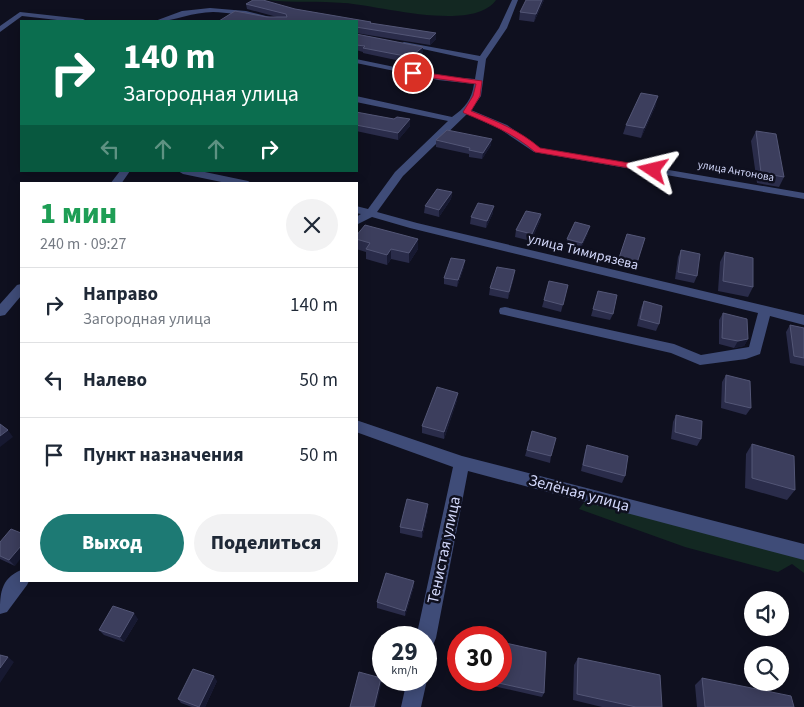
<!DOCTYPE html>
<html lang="ru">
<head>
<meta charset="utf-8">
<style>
  body { margin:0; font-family:"Source Sans 3",sans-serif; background:#f2f2f3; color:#1f2937; height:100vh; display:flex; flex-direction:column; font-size:19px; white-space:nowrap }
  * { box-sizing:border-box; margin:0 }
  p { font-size:16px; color:#747a83 }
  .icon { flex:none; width:28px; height:28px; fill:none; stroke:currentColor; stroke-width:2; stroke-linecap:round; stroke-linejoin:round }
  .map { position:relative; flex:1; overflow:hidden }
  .details { position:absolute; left:20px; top:182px; width:338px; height:400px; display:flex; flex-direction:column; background:#fff; border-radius:0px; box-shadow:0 2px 12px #0003 }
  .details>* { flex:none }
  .banner { position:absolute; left:20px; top:20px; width:338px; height:152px; border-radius:0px; box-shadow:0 2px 12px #0003; background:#0b6e4f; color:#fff; overflow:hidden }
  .controls { position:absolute; left:744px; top:591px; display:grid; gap:10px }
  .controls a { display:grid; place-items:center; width:45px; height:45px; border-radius:50%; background:#fff; box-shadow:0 2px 12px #0003; font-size:25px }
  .speed { position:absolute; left:372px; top:626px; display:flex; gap:10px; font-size:25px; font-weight:700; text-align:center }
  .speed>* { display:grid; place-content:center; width:65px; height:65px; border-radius:50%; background:#fff; box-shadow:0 2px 12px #0003; line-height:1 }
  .speed small { font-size:12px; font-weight:400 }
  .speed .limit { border:8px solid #d22; background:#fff; color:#111 }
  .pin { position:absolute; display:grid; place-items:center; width:42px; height:42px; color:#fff; margin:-21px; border:2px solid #fff; border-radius:50%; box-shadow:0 1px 5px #0007 }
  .me { position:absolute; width:55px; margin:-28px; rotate:280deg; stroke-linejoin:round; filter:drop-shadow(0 0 4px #0008) }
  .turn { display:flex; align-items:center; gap:18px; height:105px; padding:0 20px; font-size:22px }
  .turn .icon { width:65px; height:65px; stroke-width:2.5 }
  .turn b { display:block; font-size:35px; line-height:42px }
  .lanes { display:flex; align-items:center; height:48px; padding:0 20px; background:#0003; justify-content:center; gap:25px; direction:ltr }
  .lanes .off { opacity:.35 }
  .round { display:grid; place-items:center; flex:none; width:52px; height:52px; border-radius:26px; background:#f2f2f3 }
  .summary { display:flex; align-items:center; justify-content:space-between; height:85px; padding:0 20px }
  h1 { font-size:30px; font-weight:800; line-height:38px; color:#1e9e55 }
  .cta { display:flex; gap:10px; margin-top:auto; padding:10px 20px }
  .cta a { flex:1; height:58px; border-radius:30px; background:#1d7a74; color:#fff; font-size:20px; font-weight:800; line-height:58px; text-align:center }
  .cta a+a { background:#f2f2f3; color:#1f2937 }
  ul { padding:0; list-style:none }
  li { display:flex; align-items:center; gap:15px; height:75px; padding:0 20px; border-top:1px solid #e0e1e3 }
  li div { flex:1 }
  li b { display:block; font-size:19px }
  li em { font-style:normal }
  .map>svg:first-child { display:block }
  .green { fill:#132822 }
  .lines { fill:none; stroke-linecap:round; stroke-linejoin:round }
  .minor { fill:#3f4c78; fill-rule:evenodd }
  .wall { fill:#2a2c4a }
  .shaded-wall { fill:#171931 }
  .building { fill:#3c3e5d; stroke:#535676 }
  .route { fill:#e11d48; stroke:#92132f }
  .labels { text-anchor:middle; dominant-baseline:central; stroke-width:5; stroke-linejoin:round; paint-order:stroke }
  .far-street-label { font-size:11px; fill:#d2d7fa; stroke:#0f101f }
  .street-label { font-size:14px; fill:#d2d7fa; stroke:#0f101f }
  .near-street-label { font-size:16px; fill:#d2d7fa; stroke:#0f101f }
</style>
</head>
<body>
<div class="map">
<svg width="804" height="707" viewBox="0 0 804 707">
  <rect width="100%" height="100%" fill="#0f101f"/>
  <path class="green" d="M 268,0 L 496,0 C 473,33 378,5 344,3 C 319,1 293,3 268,0 Z
    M 586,500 L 804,558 L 804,573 L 792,564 L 778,572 L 685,547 L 579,509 Z"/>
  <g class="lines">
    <path class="minor" d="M 512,0 L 518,0 L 507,28 L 486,59 L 481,96 L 471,110 L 507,125 L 540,148 L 804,193 L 804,199 L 534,152 L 500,129 L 467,114 L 403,176 L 377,212 L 417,223 L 804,315 L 804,325 L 770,316 L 760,354 L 746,359 L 700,365 L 671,353 L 505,315 L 500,314 L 499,311 L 500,308 L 505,307 L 674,344 L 701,355 L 749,347 L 758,313 L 410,228 L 372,217 L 356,225 L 356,217 L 361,214 L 356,213 L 356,206 L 368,209 L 395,172 L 448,121 L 356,102 L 356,96 L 452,117 C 465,108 472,99 474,84 L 438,80 L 356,63 L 356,59 L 438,76 L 475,79 L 478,61 L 400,44 L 404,42 L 480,56 L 499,28 Z
      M 210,8 L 246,11 L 286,21 C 262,23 237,12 213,12 C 192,12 173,22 155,21 L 182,11 Z
      M 20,12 L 83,19 L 87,21 L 66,21 L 22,16 L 0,32 L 0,26 Z
      M 120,171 L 130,171 L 121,184 L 110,184 Z
      M 178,171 L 200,171 L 248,181 L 253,184 L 231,184 L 183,174 Z
      M 21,284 L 21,296 L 5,315 L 0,316 L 0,304 L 17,285 Z
      M 356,420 L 462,456 L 804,544 L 804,560 L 468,471 L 436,638 L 433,645 L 426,648 L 426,638 L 416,638 L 453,467 L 356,432 Z
      M 21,570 L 21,581 L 29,581 L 27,585 L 7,612 L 0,614 C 0,595 0,579 21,570 Z
      M 426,678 L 427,680 L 421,707 L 401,707 L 407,680 L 426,680 Z"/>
  </g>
  <path class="wall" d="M 544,0 L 534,22 L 519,20 L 520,12 Z
    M 246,4 L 295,9 L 371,22 L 371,24 L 436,33 L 436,39 L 430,45 L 356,33 L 356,21 L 267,17 L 277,17 L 247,9 Z
    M 356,34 L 423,47 L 423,52 L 410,63 L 363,53 L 363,52 L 356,50 Z
    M 656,105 L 641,138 L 623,134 L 626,125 Z
    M 356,112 L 394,119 L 410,126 L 398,140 L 356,131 Z
    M 756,131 L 784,177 L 779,187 L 757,183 L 751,141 Z
    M 436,140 L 491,145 L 482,159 L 469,157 L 469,154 L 436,147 Z
    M 452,192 L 451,199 L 439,217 L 424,213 L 425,206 Z
    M 493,213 L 486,228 L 470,224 L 471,217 Z
    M 541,214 L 540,221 L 531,241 L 515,237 L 516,230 Z
    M 588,233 L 580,250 L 566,246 L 567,239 Z
    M 627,234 L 645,238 L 635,270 L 617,265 Z
    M 356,236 L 418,249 L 409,263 L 391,259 L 387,265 L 366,259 L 366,252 L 356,249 Z
    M 681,250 L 697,276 L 694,283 L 675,279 L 678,257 Z
    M 725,252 L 753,287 L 748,297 L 718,291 L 720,262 Z
    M 464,267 L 457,287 L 444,284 L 444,278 Z
    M 514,277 L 508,299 L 489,295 L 490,288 Z
    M 568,285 L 561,312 L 542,307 L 544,300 Z
    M 598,291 L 613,314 L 610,320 L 591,316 Z
    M 644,301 L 659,324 L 656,331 L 637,326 L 641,308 Z
    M 723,313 L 748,339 L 744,346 L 734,348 L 719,344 L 719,320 Z
    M 790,325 L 804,328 L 804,366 L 790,363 L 786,332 Z
    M 726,375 L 751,408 L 746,415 L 721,408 L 722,382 Z
    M 457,400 L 444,439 L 422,433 L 422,426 Z
    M 676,415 L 701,439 L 697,446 L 671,439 L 673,422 Z
    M 532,431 L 551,456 L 550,463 L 525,456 Z
    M 752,444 L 795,490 L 787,500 L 745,488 L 746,454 Z
    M 587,445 L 625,476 L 622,483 L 581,471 L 585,451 Z
    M 428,510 L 422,538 L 400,533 L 400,527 Z
    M 0,542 L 15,566 L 0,559 Z
    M 414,581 L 414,586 L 405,616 L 377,608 L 377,602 Z
    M 138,619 L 124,642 L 104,635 L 99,630 Z
    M 578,658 L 662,707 L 602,707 L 573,700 L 574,665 Z
    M 702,678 L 794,707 L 697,707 L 695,685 Z
    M 493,680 L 501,680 L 544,693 L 542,697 L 493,686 Z
    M 217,681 L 205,707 L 192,707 L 181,703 L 178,699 Z"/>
  <path class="shaded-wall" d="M 542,0 L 544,0 L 534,22 L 536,14 Z
    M 436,33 L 436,39 L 430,45 L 430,39 Z
    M 423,47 L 423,52 L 410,63 L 410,57 Z
    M 658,96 L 656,105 L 641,138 L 644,128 Z
    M 410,119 L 410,126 L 398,140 L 398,133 Z
    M 492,139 L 491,145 L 482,159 L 483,153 Z
    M 452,192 L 451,199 L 439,217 L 439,210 Z
    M 494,206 L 493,213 L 486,228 L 487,221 Z
    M 541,214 L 540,221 L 531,241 L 532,234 Z
    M 590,226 L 588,233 L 580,250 L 582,243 Z
    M 418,239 L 418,249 L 409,263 L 409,253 Z
    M 391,249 L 391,259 L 387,265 L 387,255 Z
    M 465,260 L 464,267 L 457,287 L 458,280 Z
    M 515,270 L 514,277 L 508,299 L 509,292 Z
    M 748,339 L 744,346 L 734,348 L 738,341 Z
    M 458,393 L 457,400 L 444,439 L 444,432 Z
    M 8,430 L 13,437 L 0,447 L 0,436 Z
    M 428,504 L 428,510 L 422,538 L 422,531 Z
    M 21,546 L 21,558 L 15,566 L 9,560 Z
    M 414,581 L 414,586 L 405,616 L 405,611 Z
    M 134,613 L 138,619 L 124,642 L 120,637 Z
    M 8,657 L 14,662 L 0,683 L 0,668 Z
    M 214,676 L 217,681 L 205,707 L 199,707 Z
    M 381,678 L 382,682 L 376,707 L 374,707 Z"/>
  <path class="building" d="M 253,0 L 263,0 L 295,9 L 371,22 L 370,23 L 436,33 L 430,39 L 356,27 L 356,21 L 219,21 L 235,11 L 267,17 L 287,17 L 286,14 L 246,4 Z
    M 526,0 L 542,0 L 536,14 L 520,12 Z
    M 356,34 L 423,47 L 410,57 L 363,48 L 365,46 L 356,45 Z
    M 641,93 L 658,96 L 644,128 L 626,125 Z
    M 356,112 L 394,119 L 397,117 L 410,119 L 398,133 L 356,125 Z
    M 447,130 L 492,139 L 483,153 L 469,150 L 470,148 L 436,140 Z
    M 756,131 L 776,134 L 784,177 L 761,173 Z
    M 437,189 L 452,192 L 439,210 L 425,206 Z
    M 478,203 L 494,206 L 487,221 L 471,217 Z
    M 526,211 L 541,214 L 532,234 L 516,230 Z
    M 575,222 L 590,226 L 582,243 L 567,239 Z
    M 365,225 L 418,239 L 409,253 L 391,249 L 387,255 L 366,249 L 370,243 L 356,239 L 356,236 Z
    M 627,234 L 645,238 L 637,263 L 619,258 Z
    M 681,250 L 700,254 L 697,276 L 678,272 Z
    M 725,252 L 753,258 L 753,287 L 723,281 Z
    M 451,258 L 465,260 L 458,280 L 444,278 Z
    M 497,267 L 515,270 L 509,292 L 490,288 Z
    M 549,281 L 568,285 L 563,305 L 544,300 Z
    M 598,291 L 617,295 L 613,314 L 593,309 Z
    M 644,301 L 662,306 L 659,324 L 640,319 Z
    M 723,313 L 747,319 L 748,339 L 738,341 L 722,338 Z
    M 790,325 L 804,328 L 804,358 L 794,356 Z
    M 726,375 L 750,381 L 751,408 L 725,402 Z
    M 437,387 L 458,393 L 444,432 L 422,426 Z
    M 676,415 L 702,421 L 701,439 L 675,432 Z
    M 0,424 L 8,430 L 0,436 Z
    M 532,431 L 556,438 L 551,456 L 527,450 Z
    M 752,444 L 794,456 L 795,490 L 752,478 Z
    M 587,445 L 628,456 L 625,476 L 583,465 Z
    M 407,499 L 428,504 L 422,531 L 400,527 Z
    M 11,529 L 21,533 L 21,546 L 9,560 L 0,556 L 0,542 Z
    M 386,573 L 414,581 L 405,611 L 377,602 Z
    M 113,606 L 134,613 L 120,637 L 99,630 Z
    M 501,642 L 546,652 L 544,693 L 494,682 L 495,680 L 501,680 Z
    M 0,655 L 8,657 L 0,668 Z
    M 578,658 L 660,675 L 662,707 L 636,707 L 577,694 Z
    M 193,669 L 214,676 L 199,707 L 178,699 Z
    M 359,672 L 381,678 L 374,707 L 350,707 Z
    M 702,678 L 791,696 L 794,707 L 705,707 Z"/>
  <path class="route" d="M 413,71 L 482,81 L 480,96 L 471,111 C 496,121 519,130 540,148 L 653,167 L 657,170 L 653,172 L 535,152 C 513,133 490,124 464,113 L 463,112 L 473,96 L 476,84 L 410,75 L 409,73 Z"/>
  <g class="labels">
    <g class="far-street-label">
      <text transform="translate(736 171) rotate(10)">улица Антонова</text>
    </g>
    <g class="street-label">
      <text transform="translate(583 252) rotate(14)">улица Тимирязева</text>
    </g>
    <g class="near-street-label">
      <text transform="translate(579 493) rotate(15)">Зелёная улица</text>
      <text transform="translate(444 550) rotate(-78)">Тенистая улица</text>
    </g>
  </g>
</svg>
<div class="controls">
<a><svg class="icon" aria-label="sound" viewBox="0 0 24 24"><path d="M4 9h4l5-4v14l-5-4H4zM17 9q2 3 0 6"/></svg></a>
<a><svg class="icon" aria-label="search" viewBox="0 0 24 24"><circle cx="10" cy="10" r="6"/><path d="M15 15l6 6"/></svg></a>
</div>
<div class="speed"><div>29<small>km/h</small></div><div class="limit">30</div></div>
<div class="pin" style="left:413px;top:73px;background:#d93025"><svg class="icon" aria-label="arrive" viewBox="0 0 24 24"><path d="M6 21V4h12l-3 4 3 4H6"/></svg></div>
<svg class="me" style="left:653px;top:170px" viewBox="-20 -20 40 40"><path d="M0-17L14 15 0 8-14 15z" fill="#e11d48" stroke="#fff" stroke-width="4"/></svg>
<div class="banner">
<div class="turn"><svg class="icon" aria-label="right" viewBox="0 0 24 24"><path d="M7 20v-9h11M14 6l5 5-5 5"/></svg><div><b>140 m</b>Загородная улица</div></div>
<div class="lanes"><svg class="icon off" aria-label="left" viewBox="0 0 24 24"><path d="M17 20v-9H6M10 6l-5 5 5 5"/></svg><svg class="icon off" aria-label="ahead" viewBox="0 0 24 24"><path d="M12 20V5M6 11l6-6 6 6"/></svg><svg class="icon off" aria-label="ahead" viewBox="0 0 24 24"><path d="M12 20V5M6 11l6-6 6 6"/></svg><svg class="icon" aria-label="right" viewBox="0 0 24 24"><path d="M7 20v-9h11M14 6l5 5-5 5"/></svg></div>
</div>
<section class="details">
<div class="summary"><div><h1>1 мин</h1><p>240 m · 09:27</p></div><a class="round"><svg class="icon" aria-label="close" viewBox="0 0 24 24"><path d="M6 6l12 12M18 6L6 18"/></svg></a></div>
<ul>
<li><svg class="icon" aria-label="right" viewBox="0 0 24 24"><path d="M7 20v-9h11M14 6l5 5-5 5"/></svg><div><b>Направо</b><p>Загородная улица</p></div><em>140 m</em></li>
<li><svg class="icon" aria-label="left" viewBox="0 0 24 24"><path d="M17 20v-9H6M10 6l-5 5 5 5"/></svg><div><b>Налево</b></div><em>50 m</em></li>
<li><svg class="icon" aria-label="arrive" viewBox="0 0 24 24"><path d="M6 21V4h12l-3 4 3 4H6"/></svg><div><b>Пункт назначения</b></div><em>50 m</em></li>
</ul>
<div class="cta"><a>Выход</a><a>Поделиться</a></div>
</section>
</div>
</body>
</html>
